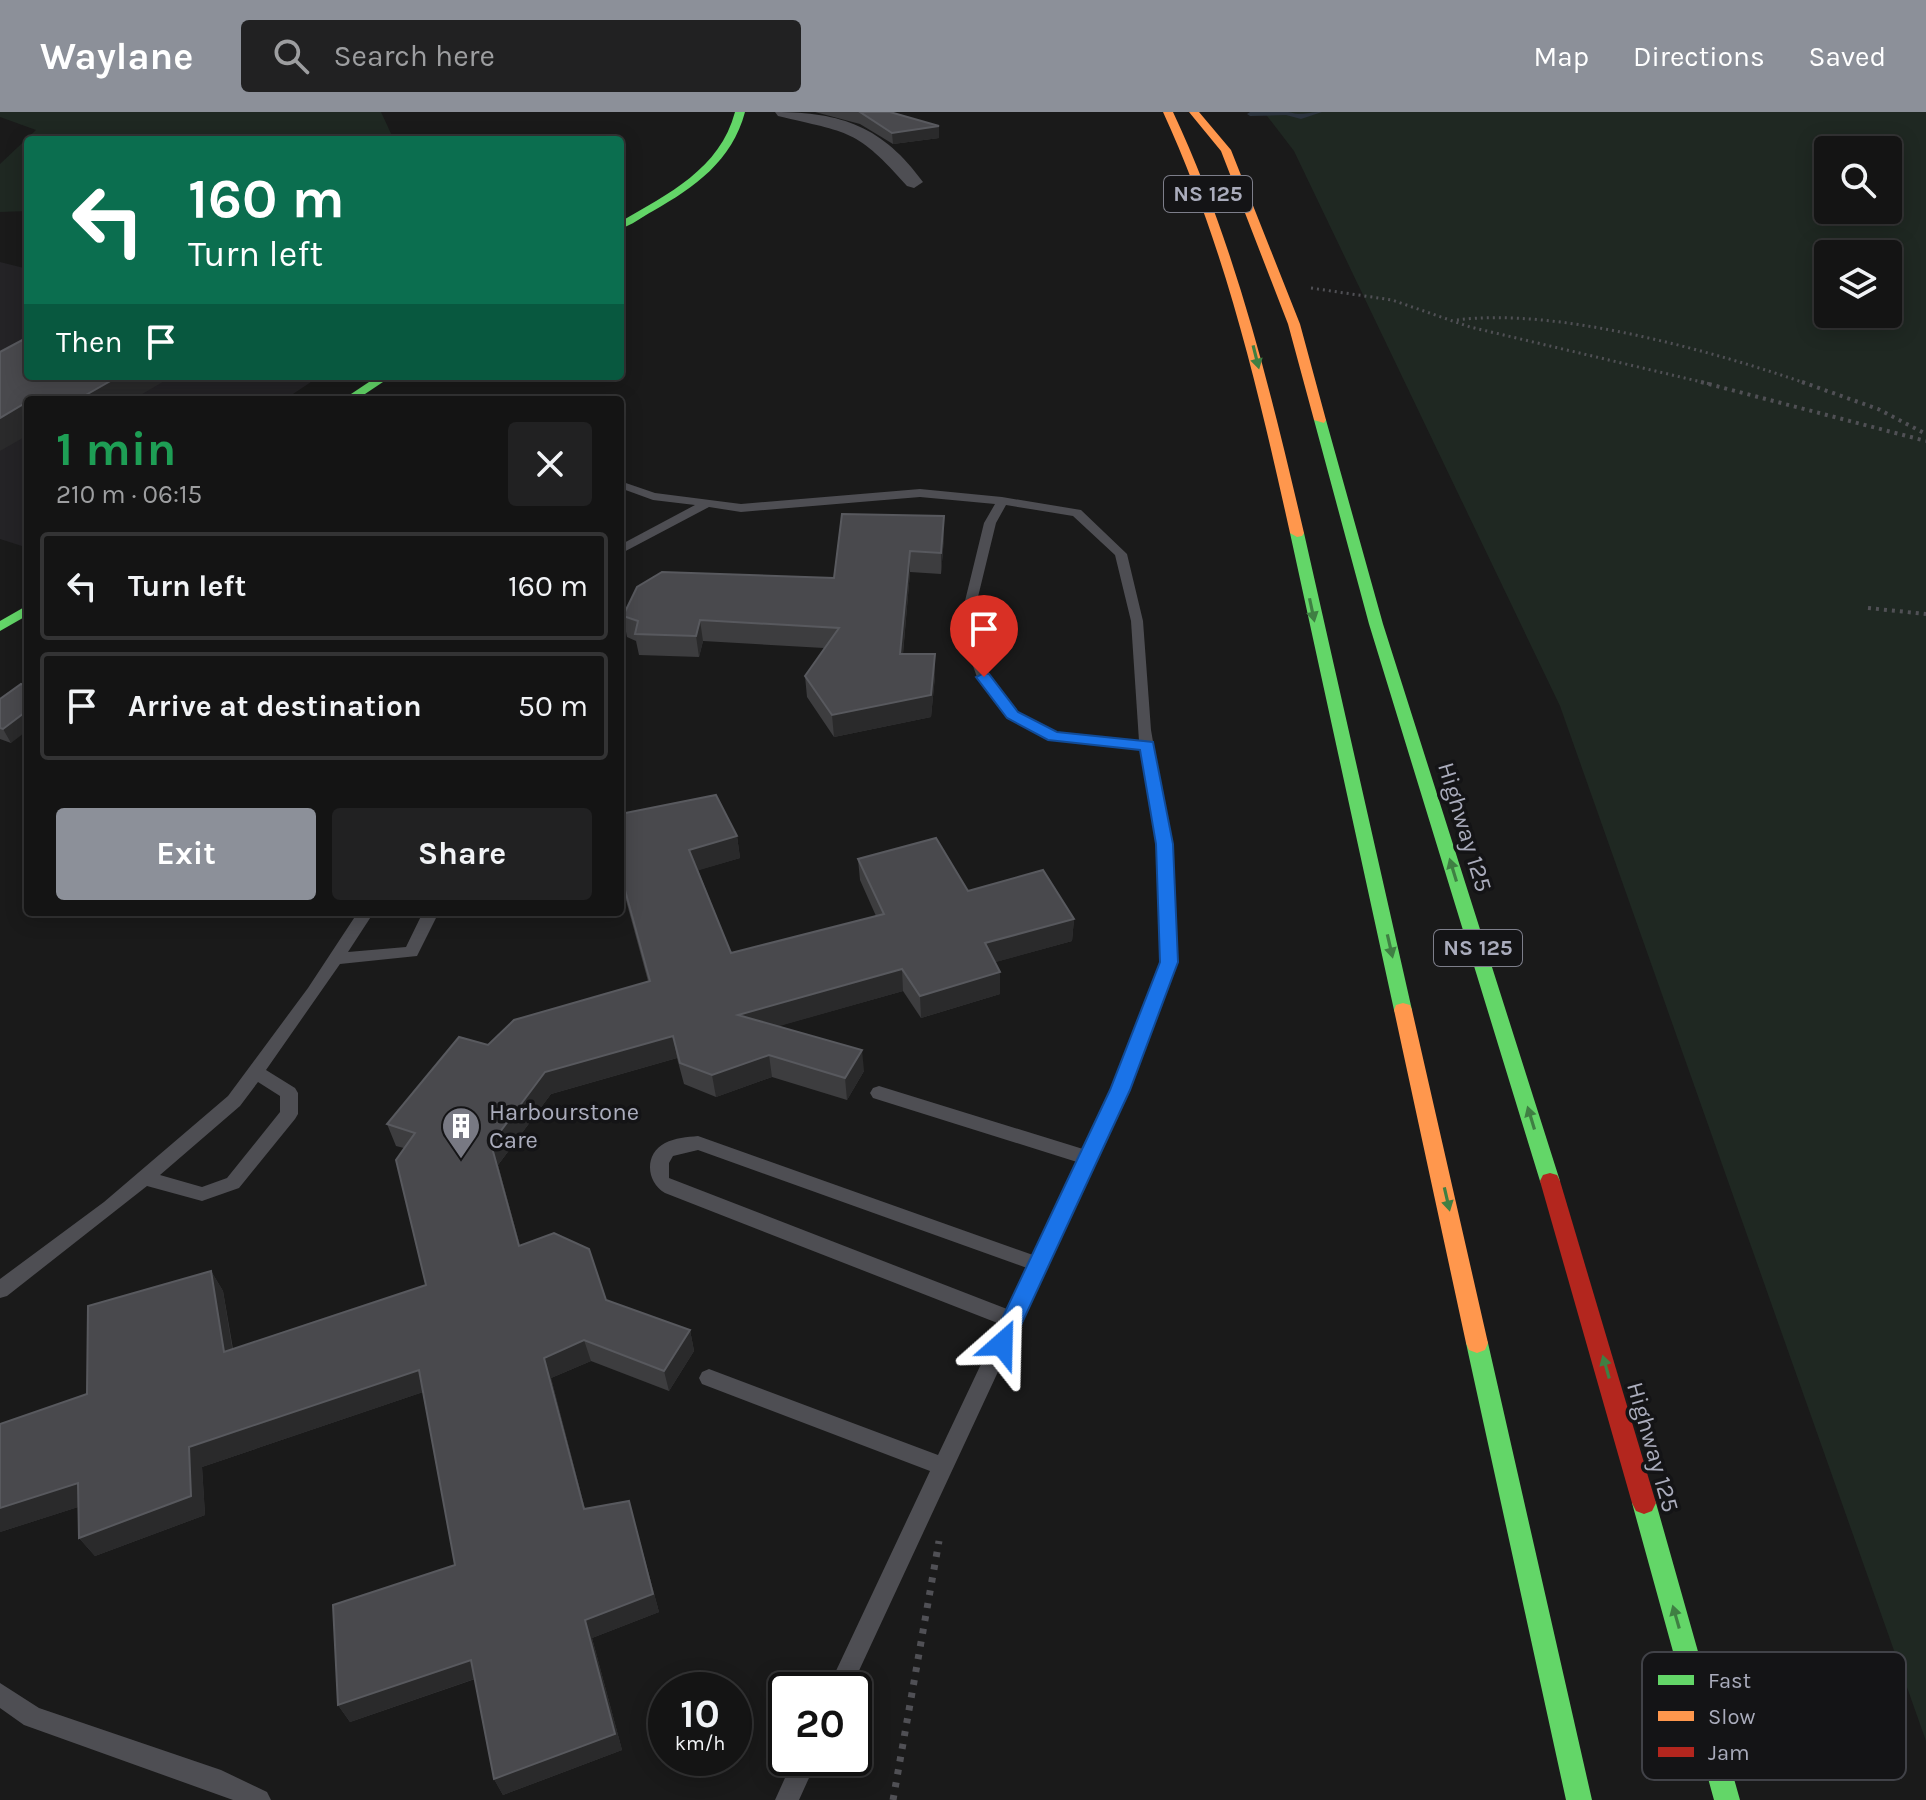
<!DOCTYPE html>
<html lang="en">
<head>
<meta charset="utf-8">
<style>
  body { margin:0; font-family:Karla,sans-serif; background:#212122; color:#f1f3f6; height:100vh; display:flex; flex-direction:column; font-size:30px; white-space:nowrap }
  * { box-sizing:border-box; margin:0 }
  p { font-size:26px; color:#9d9ea0 }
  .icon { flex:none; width:44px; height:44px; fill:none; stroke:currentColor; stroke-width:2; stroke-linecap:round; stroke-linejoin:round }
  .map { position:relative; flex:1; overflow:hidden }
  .sheet { position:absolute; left:24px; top:284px; width:600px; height:520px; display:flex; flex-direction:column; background:#141414; border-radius:8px; box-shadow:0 4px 20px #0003,0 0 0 2px #333334 }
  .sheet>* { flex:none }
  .banner { position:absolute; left:24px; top:24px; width:600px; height:244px; border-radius:8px; box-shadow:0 4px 20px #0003,0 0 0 2px #333334; background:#0b6e4f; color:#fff; overflow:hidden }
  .tools { position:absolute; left:1814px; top:24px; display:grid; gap:16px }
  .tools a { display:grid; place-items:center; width:88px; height:88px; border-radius:8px; background:#141414; box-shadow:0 4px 20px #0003,0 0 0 2px #333334; font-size:40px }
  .speed { position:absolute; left:648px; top:1560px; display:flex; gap:16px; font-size:40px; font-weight:700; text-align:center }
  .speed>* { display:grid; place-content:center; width:104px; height:104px; border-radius:50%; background:#141414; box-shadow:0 4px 20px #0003,0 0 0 2px #333334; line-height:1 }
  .speed small { font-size:20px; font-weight:400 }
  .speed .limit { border:4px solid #111; border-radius:12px; background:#fff; color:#111 }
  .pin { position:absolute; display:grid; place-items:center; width:68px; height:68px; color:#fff; margin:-82px -34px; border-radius:50% 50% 50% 0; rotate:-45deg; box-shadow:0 0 8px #0007 }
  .pin .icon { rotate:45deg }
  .me { position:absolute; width:88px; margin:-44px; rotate:25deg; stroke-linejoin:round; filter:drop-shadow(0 0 6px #0008) }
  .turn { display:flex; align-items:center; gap:28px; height:168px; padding:0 32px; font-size:36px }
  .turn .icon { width:104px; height:104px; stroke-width:2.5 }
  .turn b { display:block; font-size:56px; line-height:68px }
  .then { display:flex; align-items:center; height:76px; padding:0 32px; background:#0003; gap:16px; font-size:30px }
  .round { display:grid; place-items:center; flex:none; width:84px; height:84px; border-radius:8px; background:#212122 }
  .headline { display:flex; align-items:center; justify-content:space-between; height:136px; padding:0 32px }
  h1 { font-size:48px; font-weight:700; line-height:60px; color:#1e9e55 }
  .primary-button { display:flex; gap:16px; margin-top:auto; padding:16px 32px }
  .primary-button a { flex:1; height:92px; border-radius:8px; background:#8c9099; color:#fff; font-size:32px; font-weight:700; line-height:92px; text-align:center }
  .primary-button a+a { background:#212122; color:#f1f3f6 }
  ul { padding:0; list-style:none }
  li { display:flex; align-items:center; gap:24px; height:108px; margin:0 16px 12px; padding:0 16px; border:4px solid #333334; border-radius:8px }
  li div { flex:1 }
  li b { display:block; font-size:30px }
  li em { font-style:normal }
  header { display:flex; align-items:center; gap:48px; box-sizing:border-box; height:112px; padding:0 40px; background:#8c9099; color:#fff }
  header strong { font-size:38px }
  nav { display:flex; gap:44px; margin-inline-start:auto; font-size:28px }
  .search { width:560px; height:72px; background:#212122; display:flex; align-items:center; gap:20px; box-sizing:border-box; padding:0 28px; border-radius:8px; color:#9d9ea0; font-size:30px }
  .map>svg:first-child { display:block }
  .built { fill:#242326 }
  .green { fill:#1f2822; fill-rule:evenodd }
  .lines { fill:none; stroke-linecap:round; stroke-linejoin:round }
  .stream { fill:#2b333d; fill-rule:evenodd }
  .path-far2 { stroke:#505055; stroke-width:3; stroke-dasharray:2 4; stroke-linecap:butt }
  .path-far1 { stroke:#505055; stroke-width:4; stroke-dasharray:3 5; stroke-linecap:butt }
  .path { stroke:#505055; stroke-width:7; stroke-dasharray:5 8; stroke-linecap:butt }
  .lane { fill:#4e4e53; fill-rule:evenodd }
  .street { fill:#4e4e53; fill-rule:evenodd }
  .fast { fill:#63d668; fill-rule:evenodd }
  .slow { fill:#ff974d; fill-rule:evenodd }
  .jam { fill:#b3261e; fill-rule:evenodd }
  .wall { fill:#3d3d3f }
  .shaded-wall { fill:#2a2a2b }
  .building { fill:#49494d; stroke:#58595e; stroke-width:2 }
  .oneway { fill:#3f7f43 }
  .route { fill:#1a73e8; stroke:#114b97; stroke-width:2 }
  .labels { text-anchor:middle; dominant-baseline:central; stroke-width:7; stroke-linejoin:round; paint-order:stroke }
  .shield { fill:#141416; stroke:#7d7e8a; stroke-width:2 }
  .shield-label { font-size:22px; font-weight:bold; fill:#aaacbc }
  .street-label { font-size:24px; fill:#aaacbc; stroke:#141416 }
  .poi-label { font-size:24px; fill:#aaacbc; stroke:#141416; text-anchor:start }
  .key { fill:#141416; stroke:#414248; stroke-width:2 }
  .key-label { font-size:22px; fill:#aaacbc }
</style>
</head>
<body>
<header>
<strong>Waylane</strong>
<div class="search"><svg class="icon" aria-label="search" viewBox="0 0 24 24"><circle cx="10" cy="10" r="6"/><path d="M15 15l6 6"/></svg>Search here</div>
<nav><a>Map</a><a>Directions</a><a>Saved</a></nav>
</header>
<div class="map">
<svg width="1926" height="1688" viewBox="0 0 1926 1688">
  <rect width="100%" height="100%" fill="#1a1a1a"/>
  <path class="built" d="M 0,150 L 28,157 L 28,264 L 320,264 L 284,288 L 28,288 L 28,436 L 0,427 Z"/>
  <path class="green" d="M 0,0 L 381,0 L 394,28 L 28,28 L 28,99 L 0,100 L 0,52 L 36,18 L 0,5 Z
    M 1264,0 L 1926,0 L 1926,1629 L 1560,594 L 1294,39 ZM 1828,38 L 1888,38 L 1888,98 L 1828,98 ZM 1828,142 L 1888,142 L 1888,202 L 1828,202 Z"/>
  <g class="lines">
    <path class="stream" d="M 1288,0 C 1304,4 1307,0 1322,0 L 1301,7 L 1286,3 L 1250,4 L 1247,2 L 1250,0 Z"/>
    <path class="path-far2" d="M 1311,176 L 1392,188 L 1470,215 L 1710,272
      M 1457,208 C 1557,195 1712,239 1808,272"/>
    <path class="path-far1" d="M 1701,270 L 1926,329
      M 1802,270 L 1878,297 L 1926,322
      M 1868,496 L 1926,502"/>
    <path class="path" d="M 893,1688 L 939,1429"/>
    <path class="lane" d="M 620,369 L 655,381 L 741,392 L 920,377 L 1002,385 L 1081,398 L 1127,442 L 1143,509 L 1151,618 L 1171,732 L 1177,850 L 1129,978 L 850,1578 L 827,1578 L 930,1359 L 702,1272 L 699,1266 L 702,1260 L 709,1257 L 938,1343 L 1000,1212 L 665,1081 C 646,1070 644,1042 665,1031 C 675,1026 687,1025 698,1024 L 1033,1143 L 1077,1050 L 873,986 L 870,981 L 873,976 L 879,974 L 1083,1037 L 1111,978 L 1161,850 L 1157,732 L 1140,638 L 1048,627 L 1008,606 L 977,565 L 968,540 L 964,493 L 984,411 L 995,392 L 920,385 L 741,400 L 709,395 L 620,442 L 620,433 L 695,393 L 653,388 L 620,376 ZM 1006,393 L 1073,404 L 1115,443 L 1131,509 L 1139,629 L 1056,620 L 1018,600 L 990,564 L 982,540 L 976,493 L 996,411 ZM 698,1038 L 1027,1156 L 1007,1197 L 669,1066 L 669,1051 L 673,1044 Z
      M 358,800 L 374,800 L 348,840 L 406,835 L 423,800 L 439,800 L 417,844 L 340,852 L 266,958 L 295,976 L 298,981 L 298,1002 L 295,1007 L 239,1076 L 202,1089 L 147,1074 L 7,1184 L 0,1186 L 0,1167 L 104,1090 L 228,984 L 308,876 ZM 258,970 L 280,984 L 280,1000 L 227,1066 L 202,1075 L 160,1063 L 240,994 Z
      M 0,1571 L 39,1596 L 221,1658 L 267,1680 L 271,1688 L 233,1688 L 24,1613 L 0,1596 Z
      M 794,1646 L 818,1646 L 799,1688 L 775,1688 Z"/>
    <path class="street" d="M 775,0 C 842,0 883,15 923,70 L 914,76 L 907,74 C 857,17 849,21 778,4 Z"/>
    <path class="fast" d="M 735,0 L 745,0 C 732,49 695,75 653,99 C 642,105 632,113 620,117 L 620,110 C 668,82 720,57 735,0 Z
      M 378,264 L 392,264 L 356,288 L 342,288 Z
      M 1320,304 L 1326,308 L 1383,512 L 1560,1069 L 1557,1075 L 1550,1077 L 1543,1075 L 1540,1069 L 1369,512 L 1314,308 Z
      M 1297,417 L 1304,421 L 1412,898 L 1410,903 L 1396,903 L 1394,898 L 1290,421 Z
      M 28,493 L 28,503 L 0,519 L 0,509 Z
      M 1477,1221 L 1485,1224 L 1488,1231 L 1592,1688 L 1566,1688 L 1466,1231 L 1469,1224 Z
      M 1644,1380 L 1652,1383 L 1656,1391 L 1740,1688 L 1714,1688 L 1632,1391 L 1636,1383 Z"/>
    <path class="slow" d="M 1163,0 L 1173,0 C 1236,135 1270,276 1304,421 L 1302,424 L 1297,425 L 1290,421 C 1258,277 1225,135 1163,0 Z
      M 1189,0 L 1199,0 L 1231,38 L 1300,212 L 1326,308 L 1324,311 L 1314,308 L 1288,212 L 1221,39 Z
      M 1403,891 L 1410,893 L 1412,898 L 1488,1231 L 1485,1238 L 1477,1241 L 1469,1238 L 1466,1231 L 1394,898 L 1396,893 Z"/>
    <path class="jam" d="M 1550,1061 L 1557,1063 L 1560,1069 L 1656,1391 L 1652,1399 L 1644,1402 L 1636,1399 L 1632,1391 L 1540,1069 L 1543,1063 Z"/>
  </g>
  <path class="wall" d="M 815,0 L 890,0 L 939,26 L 893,32 L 860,12 Z
    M 944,404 L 944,425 L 941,462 L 910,460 L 903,542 L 935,542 L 935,564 L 931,605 L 834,625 L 807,585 L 805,564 L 824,536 L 703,529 L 699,545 L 639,543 L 636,529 L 627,525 L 623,504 L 834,466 Z
    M 0,587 L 11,631 L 0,627 Z
    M 620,702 L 737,724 L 740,746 L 698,758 L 731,841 L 876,804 L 860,768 L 858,747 L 968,779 L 1074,807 L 1072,829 L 995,850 L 1000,860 L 1000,882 L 921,906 L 903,879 L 778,914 L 864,959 L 847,988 L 772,965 L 716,985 L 684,972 L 677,946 L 551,982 L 498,1053 L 520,1134 L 606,1188 L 690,1218 L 694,1239 L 669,1279 L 591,1249 L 551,1266 L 585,1397 L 629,1389 L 659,1500 L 592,1526 L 622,1638 L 503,1683 L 494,1667 L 475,1567 L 350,1610 L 338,1593 L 455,1453 L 423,1280 L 202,1355 L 205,1403 L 95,1444 L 79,1426 L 78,1395 L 0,1420 L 87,1282 L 211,1159 L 223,1179 L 233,1237 L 426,1173 L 404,1036 L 396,1034 L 387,1012 L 488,933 L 648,869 L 624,781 L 620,782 Z"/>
  <path class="shaded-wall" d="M 939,14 L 939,26 L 893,32 L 892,21 Z
    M 119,264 L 173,264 L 132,288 L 77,288 Z
    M 22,293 L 28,293 L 28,323 L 0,339 L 0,306 Z
    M 944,404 L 944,425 L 941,462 L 941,441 Z
    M 910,439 L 910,460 L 901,563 L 900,542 Z
    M 700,508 L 703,529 L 699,545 L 696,524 Z
    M 935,542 L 935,564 L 931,605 L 834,625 L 832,603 Z
    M 28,598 L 28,618 L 11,631 L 3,617 Z
    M 737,724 L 740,746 L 693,760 L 689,738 Z
    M 620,761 L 624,781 L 620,782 Z
    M 1074,807 L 1072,829 L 985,853 L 985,831 Z
    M 902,857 L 903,879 L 741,925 L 738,903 Z
    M 1000,860 L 1000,882 L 921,906 L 920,884 Z
    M 673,924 L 677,946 L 551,982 L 498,1053 L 526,1155 L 519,1134 L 491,1032 L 545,960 Z
    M 862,938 L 864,959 L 847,988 L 845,966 Z
    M 769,943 L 772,965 L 716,985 L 712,963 Z
    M 211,1159 L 223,1179 L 236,1260 L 224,1240 Z
    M 690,1218 L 694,1239 L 669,1279 L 664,1259 Z
    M 584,1228 L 591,1249 L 551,1266 L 590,1416 L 584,1397 L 544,1246 Z
    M 419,1258 L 429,1278 L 202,1355 L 205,1403 L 95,1444 L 79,1426 L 189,1335 Z
    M 78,1371 L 94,1390 L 0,1420 L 0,1396 Z
    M 629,1389 L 659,1500 L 592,1526 L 622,1638 L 503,1683 L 494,1667 L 585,1508 Z
    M 471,1548 L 480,1565 L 350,1610 L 338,1593 Z"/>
  <path class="building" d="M 860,0 L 890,0 L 939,14 L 892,21 Z
    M 28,225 L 28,264 L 119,264 L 77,288 L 28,288 L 28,293 L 22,293 L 0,306 L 0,240 Z
    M 842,402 L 944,404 L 941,441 L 910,439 L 900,542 L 935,542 L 931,583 L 832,603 L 805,564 L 839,516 L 700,508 L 696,524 L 635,522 L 638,509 L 623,504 L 637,475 L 662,460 L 834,466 Z
    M 21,572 L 28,575 L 28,598 L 3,617 L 0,616 L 0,587 Z
    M 716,683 L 737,724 L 689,738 L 731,841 L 884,802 L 858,747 L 936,726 L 968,779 L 1043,758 L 1074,807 L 985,831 L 1000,860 L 920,884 L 902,857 L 738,903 L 862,938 L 845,966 L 769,943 L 712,963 L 680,951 L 673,924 L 545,960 L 491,1032 L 519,1134 L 554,1121 L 589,1137 L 606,1188 L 690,1218 L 664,1259 L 584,1228 L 544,1246 L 584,1397 L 629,1389 L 653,1482 L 585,1508 L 615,1622 L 494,1667 L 471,1548 L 338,1593 L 333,1493 L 455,1453 L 419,1258 L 189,1335 L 191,1384 L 79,1426 L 78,1371 L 0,1396 L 0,1312 L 87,1282 L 88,1194 L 211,1159 L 224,1240 L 426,1173 L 396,1048 L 415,1021 L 387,1012 L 459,925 L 488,933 L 514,908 L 650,869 L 620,760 L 620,702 Z"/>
  <defs><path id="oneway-solid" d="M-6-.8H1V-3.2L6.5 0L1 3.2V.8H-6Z" transform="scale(2)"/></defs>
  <g class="oneway">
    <use href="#oneway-solid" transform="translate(1256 245) rotate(76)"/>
    <use href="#oneway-solid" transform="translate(1312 498) rotate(78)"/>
    <use href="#oneway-solid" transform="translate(1453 758) rotate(-107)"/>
    <use href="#oneway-solid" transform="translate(1390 834) rotate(77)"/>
    <use href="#oneway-solid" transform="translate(1531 1006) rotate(-107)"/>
    <use href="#oneway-solid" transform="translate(1447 1087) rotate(77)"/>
    <use href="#oneway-solid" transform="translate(1606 1255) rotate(-106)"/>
    <use href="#oneway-solid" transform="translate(1676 1505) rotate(-106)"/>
  </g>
  <path class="route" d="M 984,561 L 989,562 L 1018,600 L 1057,620 L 1153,630 L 1173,732 L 1178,850 L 1130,978 L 1009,1239 L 1002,1242 L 994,1239 L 990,1232 L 1110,978 L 1160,850 L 1156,732 L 1140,638 L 1048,628 L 1007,606 L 976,565 Z"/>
  <defs>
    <g id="building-pin" transform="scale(2)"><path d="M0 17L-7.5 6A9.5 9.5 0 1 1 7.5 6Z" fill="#787983" stroke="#141416"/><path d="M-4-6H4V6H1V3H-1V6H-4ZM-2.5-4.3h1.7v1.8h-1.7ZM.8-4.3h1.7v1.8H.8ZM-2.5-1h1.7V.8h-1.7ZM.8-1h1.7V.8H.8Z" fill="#fff"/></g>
  </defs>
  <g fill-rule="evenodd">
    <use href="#building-pin" x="461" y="1014"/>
  </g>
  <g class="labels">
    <g class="shield">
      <rect x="1164" y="64" width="88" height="36" rx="6"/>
      <rect x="1434" y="818" width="88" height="36" rx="6"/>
    </g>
    <g class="shield-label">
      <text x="1208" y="82">NS 125</text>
      <text x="1478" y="836">NS 125</text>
    </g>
    <g class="street-label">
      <text transform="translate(1465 715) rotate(73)">Highway 125</text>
      <text transform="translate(1653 1335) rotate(74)">Highway 125</text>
    </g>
    <g class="poi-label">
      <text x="489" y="1000">Harbourstone<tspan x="489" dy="28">Care</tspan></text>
    </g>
  </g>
  <rect x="1642" y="1540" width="264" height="128" rx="12" class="key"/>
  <rect x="1658" y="1563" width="36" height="10" fill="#63d668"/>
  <rect x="1658" y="1599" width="36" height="10" fill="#ff974d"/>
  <rect x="1658" y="1635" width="36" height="10" fill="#b3261e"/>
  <g class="key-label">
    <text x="1708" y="1576">Fast</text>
    <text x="1708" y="1612">Slow</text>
    <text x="1708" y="1648">Jam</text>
  </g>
</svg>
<div class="tools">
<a><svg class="icon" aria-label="search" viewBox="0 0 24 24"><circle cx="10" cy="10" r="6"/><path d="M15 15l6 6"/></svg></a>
<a><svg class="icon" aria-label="layers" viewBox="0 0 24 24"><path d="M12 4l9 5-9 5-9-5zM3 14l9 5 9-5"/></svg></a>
</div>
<div class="speed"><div>10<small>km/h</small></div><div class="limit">20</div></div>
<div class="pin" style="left:984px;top:565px;background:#d93025"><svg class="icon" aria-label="arrive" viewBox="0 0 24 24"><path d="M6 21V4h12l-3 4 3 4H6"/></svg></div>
<svg class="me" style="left:1002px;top:1232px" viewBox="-20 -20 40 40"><path d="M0-17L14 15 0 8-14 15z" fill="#1a73e8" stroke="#fff" stroke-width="4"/></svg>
<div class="banner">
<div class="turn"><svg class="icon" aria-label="left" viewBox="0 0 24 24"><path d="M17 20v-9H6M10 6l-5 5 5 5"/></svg><div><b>160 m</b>Turn left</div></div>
<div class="then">Then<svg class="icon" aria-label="arrive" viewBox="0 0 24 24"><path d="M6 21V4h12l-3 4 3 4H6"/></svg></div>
</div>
<section class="sheet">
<div class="headline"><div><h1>1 min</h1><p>210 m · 06:15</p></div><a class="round"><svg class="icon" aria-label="close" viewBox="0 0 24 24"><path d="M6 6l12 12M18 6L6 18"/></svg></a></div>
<ul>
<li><svg class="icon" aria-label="left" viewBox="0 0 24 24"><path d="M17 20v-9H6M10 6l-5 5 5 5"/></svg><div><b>Turn left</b></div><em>160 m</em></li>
<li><svg class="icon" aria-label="arrive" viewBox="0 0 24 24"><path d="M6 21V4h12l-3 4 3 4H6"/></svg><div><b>Arrive at destination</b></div><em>50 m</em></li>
</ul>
<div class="primary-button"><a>Exit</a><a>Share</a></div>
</section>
</div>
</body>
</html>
